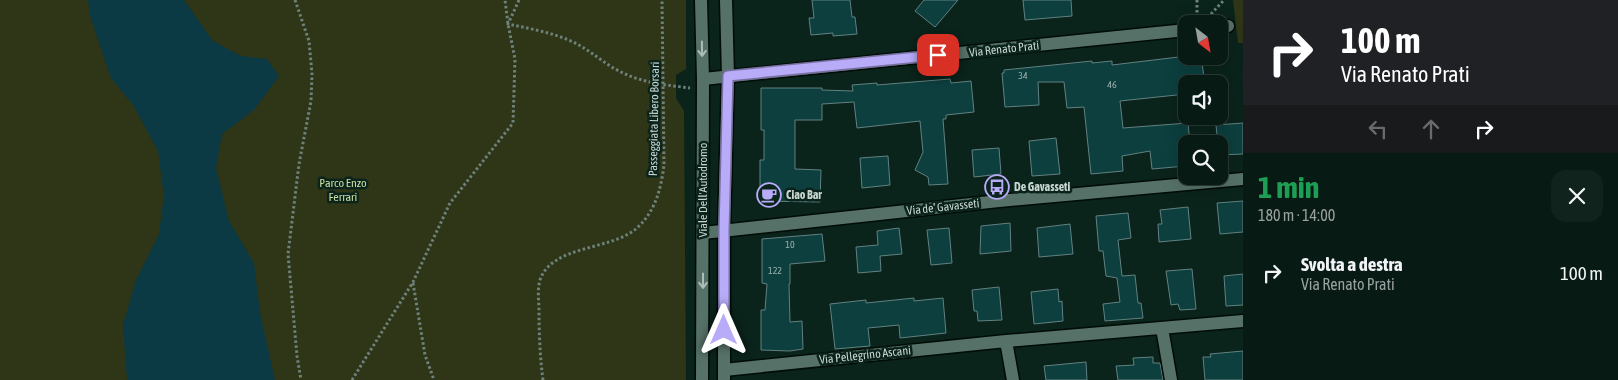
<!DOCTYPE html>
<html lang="it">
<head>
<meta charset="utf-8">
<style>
  body { margin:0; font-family:"Asap Condensed",sans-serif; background:#11231d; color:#f1f3f6; height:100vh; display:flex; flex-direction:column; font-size:19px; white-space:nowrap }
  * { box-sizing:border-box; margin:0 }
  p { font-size:16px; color:#98a1a0 }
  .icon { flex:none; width:28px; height:28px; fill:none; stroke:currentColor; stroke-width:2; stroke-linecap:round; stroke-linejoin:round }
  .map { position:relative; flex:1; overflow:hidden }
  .panel { display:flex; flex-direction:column; background:#081a14; width:375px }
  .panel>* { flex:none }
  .guide { background:#202124; color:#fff; overflow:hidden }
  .needle { width:32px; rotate:149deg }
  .fabs { position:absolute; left:1178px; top:15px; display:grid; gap:10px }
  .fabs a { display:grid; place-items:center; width:50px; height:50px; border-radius:10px; background:#081a14; box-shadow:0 5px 20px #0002,0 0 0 1px #293834; font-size:25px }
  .pin { position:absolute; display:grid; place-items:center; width:42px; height:42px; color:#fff; margin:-21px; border-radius:10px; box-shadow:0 2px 8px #0006 }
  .me { position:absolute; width:55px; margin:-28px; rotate:0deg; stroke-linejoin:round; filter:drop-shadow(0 0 4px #0008) }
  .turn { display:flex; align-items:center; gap:18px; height:105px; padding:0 15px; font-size:22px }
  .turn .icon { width:65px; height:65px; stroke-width:2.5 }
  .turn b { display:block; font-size:35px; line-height:42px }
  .lanes { display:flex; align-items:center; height:48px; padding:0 15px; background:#0003; justify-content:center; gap:25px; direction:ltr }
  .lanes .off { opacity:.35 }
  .round { display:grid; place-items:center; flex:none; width:52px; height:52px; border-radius:15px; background:#11231d }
  .head { display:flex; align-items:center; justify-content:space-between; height:85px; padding:0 15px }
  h1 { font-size:30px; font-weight:700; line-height:38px; color:#1e9e55 }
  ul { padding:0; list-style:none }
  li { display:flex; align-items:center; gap:15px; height:70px; padding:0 15px }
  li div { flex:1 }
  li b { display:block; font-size:19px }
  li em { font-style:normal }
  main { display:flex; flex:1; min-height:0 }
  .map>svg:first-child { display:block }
  .green { fill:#2e3617 }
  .water { fill:#0b3944 }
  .building { fill:#0c3f3e; stroke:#628181 }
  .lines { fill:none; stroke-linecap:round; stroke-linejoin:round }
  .minor-casing { stroke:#000c06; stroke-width:15 }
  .tertiary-casing { stroke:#000c06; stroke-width:15 }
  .path { stroke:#6e817a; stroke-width:3; stroke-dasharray:2.5 2.5; stroke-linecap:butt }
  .minor { stroke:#567167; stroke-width:12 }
  .tertiary { stroke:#567167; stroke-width:12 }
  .oneway { stroke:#acbdb6 }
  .route-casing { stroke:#786fa1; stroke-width:12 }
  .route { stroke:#b8abf7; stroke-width:9 }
  .labels { text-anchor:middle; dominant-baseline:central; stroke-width:5; stroke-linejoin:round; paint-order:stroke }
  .number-label { font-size:10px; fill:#99b0ac }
  .street-label { font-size:12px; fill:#c8d6d0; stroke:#0a231b }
  .park-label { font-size:12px; fill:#cadca0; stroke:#0a231b }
  .poi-label { font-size:12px; font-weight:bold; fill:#c8d6d0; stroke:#0a231b; text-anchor:start }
</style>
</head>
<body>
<main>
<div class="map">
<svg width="1243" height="380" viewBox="0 0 1243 380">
  <rect width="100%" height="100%" fill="#0a231b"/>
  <path class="green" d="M 0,0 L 686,0 L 686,69 L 676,75 L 676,98 L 684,111 L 686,380 L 0,380 Z
    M 1233,0 L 1243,0 L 1243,43 L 1238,43 Z"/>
  <path class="water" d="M 88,0 L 184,0 L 213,41 L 241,56 L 267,59 L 279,76 L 254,110 L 222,134 L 216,168 L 229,221 L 254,263 L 260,313 L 275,380 L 127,380 L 123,325 L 136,280 L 159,234 L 164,196 L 158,151 L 133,105 L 111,78 L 90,16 Z"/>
  <path class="building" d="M 812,0 L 850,0 L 852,17 L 855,17 L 857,34 L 833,36 L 833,33 L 811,35 L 809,18 L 814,18 Z
    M 924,0 L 958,0 L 935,27 L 915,11 Z
    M 1023,0 L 1071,0 L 1072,16 L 1025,20 Z
    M 1187,56 L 1201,56 L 1205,84 L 1186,84 L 1186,94 L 1120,101 L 1123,128 L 1188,123 L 1190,144 L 1186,144 L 1186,166 L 1152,169 L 1150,151 L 1122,156 L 1123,171 L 1091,174 L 1084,107 L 1067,108 L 1064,82 L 1038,82 L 1039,105 L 1005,107 L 1002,73 L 1004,73 L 1004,70 L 1092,61 L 1092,63 L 1112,61 L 1112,65 Z
    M 950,79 L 951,83 L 971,81 L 974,112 L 946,115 L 946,119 L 943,119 L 948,184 L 929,185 L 928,177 L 915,170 L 923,152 L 920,121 L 857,128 L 854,102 L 822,104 L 822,120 L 795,120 L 795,169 L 821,170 L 820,202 L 760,201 L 760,160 L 764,160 L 764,130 L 761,130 L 761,88 L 822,88 L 822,90 L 853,91 L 852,85 L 877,83 L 877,85 Z
    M 1243,123 L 1243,154 L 1219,155 L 1216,125 Z
    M 1056,138 L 1060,174 L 1032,176 L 1029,141 Z
    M 999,148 L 1001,174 L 974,177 L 972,150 Z
    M 888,156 L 890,185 L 862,188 L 860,158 Z
    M 1243,201 L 1243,232 L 1220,234 L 1217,203 Z
    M 1188,207 L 1191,239 L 1159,242 L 1158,224 L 1162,224 L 1160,210 Z
    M 1128,213 L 1131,238 L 1118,240 L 1122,276 L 1135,275 L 1138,303 L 1141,303 L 1143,318 L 1105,321 L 1103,304 L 1120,302 L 1117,278 L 1106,276 L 1103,251 L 1099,251 L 1096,216 Z
    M 1010,223 L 1011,251 L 980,254 L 981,226 Z
    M 1070,224 L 1073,254 L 1039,257 L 1037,228 Z
    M 899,228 L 902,254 L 880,256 L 881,271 L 858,273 L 856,247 L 878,245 L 877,231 Z
    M 949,228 L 952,263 L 931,265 L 927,230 Z
    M 822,234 L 825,261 L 790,264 L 790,284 L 789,284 L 790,322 L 802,321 L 803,349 L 790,351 L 761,350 L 761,310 L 765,310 L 767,284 L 762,283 L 762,239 Z
    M 1192,269 L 1196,309 L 1180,310 L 1178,304 L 1171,305 L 1166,271 Z
    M 1243,274 L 1243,305 L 1226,306 L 1224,276 Z
    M 999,287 L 1002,320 L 978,321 L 977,311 L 974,311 L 972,290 Z
    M 1058,289 L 1059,302 L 1062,301 L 1063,321 L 1034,324 L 1031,292 Z
    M 914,298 L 914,301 L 943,298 L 946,333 L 900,338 L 899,325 L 868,328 L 870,346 L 835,349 L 830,304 L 866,300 L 866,303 Z
    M 1243,351 L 1243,380 L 1205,380 L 1203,357 L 1211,357 L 1210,354 Z
    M 1153,357 L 1153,363 L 1160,363 L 1163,380 L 1118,380 L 1116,366 L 1134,365 L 1133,358 Z
    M 1086,362 L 1087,380 L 1046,380 L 1044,366 Z"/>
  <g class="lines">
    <g class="minor-casing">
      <path id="minor" d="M 1219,27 L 1228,26
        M 703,79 L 1186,30
        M 703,233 L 999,201 L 1243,179
        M 1162,328 L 1171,380
        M 1006,341 L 1013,380
        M 724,370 L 1006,341 L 1243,321"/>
    </g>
    <g class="tertiary-casing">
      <path id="tertiary" d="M 701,0 L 703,79 L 702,380
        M 724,380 L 724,231 L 728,76 L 726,0"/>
    </g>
    <path class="path" d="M 295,0 L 309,41 L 312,74 L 311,101 L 299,164 L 288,254 L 297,356 L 301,380
      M 519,0 L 508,24 C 531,29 556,33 577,44 C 592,52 605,64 619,71 C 642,83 666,85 690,88
      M 1197,0 L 1197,22
      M 1211,14 L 1224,0
      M 413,283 L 425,355 L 434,380
      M 352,380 L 413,282 L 450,203 L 513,123 L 515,59 L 508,24 L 505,0
      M 543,380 C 540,357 539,334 539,311 C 539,301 537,290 540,280 C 552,244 613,251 638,227 C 656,210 661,188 664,165 L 662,0"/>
    <use href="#minor" class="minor"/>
    <use href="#tertiary" class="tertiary"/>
  </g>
  <defs><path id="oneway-shaft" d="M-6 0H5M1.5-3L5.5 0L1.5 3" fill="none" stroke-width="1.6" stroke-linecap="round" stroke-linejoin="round" transform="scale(1.25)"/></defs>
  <g class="oneway">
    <use href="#oneway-shaft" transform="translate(702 49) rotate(89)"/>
    <use href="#oneway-shaft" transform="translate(703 281) rotate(90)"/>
  </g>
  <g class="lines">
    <g class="route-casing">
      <path id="route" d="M 724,330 L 724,231 L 728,76 L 938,55"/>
    </g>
    <use href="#route" class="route"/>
  </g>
  <defs>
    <g id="bus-ring" transform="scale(1.25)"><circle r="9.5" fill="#0a231b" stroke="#b8abf7" stroke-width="1.5"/><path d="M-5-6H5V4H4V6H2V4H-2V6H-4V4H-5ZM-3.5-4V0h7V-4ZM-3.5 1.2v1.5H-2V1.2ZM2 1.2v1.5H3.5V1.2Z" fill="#b8abf7"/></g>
    <g id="cafe-ring" transform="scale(1.25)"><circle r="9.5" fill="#0a231b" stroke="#b8abf7" stroke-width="1.5"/><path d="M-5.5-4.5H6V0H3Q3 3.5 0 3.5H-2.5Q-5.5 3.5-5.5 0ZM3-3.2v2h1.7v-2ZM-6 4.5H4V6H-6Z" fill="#b8abf7"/></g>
  </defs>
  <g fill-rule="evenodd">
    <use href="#bus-ring" x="997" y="187"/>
    <use href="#cafe-ring" x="769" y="195"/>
  </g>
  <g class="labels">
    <g class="number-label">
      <text x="1023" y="75">34</text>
      <text x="1112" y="84">46</text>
      <text x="790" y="244">10</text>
      <text x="775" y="270">122</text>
    </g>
    <g class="street-label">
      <text transform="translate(1004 49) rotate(-6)">Via Renato Prati</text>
      <text transform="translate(654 119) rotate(-89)">Passeggiata Libero Borsari</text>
      <text transform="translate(703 190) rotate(-90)">Viale Dell'Autodromo</text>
      <text transform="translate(943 207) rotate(-6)">Via de’ Gavasseti</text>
      <text transform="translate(865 355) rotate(-6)">Via Pellegrino Ascani</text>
    </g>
    <g class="park-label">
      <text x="343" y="183">Parco Enzo<tspan x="343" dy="14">Ferrari</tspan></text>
    </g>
    <g class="poi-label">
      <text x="1014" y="187">De Gavasseti</text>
      <text x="786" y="195">Ciao Bar</text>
    </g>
  </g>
</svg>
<div class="fabs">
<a><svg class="needle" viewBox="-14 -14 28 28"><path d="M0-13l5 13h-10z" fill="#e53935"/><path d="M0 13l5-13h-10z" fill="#98a1a0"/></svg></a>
<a><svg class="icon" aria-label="sound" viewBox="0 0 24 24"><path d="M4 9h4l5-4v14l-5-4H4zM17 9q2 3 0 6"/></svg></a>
<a><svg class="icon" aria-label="search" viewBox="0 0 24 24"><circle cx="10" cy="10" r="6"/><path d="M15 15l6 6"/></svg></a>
</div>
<div class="pin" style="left:938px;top:55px;background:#d93025"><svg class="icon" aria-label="arrive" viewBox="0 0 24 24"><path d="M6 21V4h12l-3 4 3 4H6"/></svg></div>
<svg class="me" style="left:724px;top:330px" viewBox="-20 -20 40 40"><path d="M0-17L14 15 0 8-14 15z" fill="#b8abf7" stroke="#fff" stroke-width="4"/></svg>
</div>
<section class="panel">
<div class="guide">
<div class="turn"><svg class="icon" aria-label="right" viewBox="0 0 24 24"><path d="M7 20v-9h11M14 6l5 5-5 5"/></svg><div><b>100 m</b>Via Renato Prati</div></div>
<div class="lanes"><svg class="icon off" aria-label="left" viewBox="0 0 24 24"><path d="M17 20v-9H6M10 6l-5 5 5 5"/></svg><svg class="icon off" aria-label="ahead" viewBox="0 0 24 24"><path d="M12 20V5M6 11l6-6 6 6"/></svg><svg class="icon" aria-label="right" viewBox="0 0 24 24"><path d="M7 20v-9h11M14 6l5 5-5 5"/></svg></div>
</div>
<div class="head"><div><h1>1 min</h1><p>180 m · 14:00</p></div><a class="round"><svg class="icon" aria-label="close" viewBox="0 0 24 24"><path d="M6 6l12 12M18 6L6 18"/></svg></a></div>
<ul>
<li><svg class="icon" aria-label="right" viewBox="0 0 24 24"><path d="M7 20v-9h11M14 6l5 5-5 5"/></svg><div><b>Svolta a destra</b><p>Via Renato Prati</p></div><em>100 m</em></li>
</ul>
</section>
</main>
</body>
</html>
